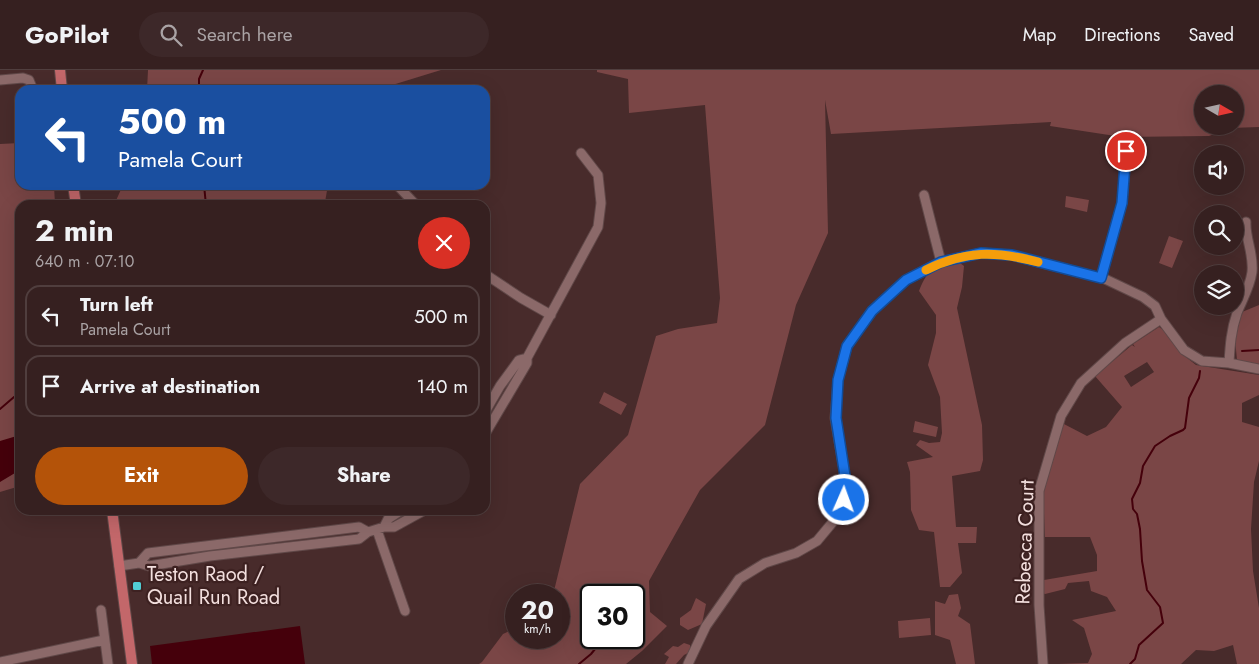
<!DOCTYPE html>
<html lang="en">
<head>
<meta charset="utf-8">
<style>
  body { margin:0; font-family:Jost,sans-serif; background:#3d2829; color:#f1f3f6; height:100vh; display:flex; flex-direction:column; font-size:19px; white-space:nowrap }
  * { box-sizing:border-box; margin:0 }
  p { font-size:16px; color:#aaa3a5 }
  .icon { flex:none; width:28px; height:28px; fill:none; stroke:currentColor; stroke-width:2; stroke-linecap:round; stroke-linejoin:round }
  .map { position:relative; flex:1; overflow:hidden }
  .drawer { position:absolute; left:15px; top:130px; width:475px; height:315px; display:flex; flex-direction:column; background:#362020; border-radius:15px; box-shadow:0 5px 20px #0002,0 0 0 1px #503e3e }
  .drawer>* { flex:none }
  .guide { position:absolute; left:15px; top:15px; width:475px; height:105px; border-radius:15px; box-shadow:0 5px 20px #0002,0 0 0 1px #503e3e; background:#1a4fa0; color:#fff; overflow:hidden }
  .needle { width:32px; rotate:99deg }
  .tools { position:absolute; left:1194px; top:15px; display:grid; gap:10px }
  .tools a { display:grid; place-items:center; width:50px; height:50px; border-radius:50%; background:#362020; box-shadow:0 5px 20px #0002,0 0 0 1px #503e3e; font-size:25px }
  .speed { position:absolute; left:505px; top:514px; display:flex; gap:10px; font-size:25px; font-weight:700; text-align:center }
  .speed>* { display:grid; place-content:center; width:65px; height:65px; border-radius:50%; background:#362020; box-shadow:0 5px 20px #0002,0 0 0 1px #503e3e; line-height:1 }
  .speed small { font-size:12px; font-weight:400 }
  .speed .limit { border:2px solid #111; border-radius:8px; background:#fff; color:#111 }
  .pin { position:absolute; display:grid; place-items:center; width:42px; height:42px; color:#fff; margin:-21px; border:2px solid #fff; border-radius:50%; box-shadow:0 1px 5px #0007 }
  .me { position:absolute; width:55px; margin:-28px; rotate:2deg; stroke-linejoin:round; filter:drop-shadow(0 0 4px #0008) }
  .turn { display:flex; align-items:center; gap:18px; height:105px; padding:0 20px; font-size:22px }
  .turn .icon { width:65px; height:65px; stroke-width:2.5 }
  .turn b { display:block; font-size:35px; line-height:42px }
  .round { display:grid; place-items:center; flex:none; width:52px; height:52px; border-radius:26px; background:#3d2829 }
  .summary { display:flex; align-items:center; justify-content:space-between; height:85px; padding:0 20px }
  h1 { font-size:30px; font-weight:700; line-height:38px }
  .cta { display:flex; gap:10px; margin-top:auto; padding:10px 20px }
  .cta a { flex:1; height:58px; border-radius:30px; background:#b45309; color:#fff; font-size:20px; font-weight:700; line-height:58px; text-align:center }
  .cta a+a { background:#3d2829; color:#f1f3f6 }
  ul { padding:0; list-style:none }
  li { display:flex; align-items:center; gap:15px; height:62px; margin:0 10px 8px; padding:0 10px; border:2px solid #503e3e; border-radius:15px }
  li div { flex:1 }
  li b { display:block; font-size:19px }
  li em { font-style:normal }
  header { display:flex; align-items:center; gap:30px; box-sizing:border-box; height:70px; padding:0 25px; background:#362020; border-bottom:1px solid #503e3e }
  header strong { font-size:24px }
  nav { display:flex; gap:28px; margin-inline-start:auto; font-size:18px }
  .search { width:350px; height:45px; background:#3d2829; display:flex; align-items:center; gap:12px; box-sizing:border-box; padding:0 18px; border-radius:28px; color:#aaa3a5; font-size:19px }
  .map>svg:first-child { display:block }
  .green { fill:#7a4646; fill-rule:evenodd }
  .water { fill:#45000b }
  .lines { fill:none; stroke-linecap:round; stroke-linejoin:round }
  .stream { stroke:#45000b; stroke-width:2 }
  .minor-casing { stroke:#604848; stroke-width:11 }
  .major-casing { stroke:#604848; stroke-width:12 }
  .minor { stroke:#8b6969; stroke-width:9 }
  .major { stroke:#c3676a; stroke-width:10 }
  .route-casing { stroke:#114b97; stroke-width:12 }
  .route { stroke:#1a73e8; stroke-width:9 }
  .slow { stroke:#f59e0b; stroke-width:9 }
  .poi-dot { fill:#51ccd3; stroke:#3d2121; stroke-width:2 }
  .labels { text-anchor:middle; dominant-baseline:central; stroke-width:4.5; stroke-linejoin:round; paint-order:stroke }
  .street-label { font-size:20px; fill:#f3dfde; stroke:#3d2121 }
  .poi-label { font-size:20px; fill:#f3dfde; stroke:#3d2121; text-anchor:start }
</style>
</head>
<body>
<header>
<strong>GoPilot</strong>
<div class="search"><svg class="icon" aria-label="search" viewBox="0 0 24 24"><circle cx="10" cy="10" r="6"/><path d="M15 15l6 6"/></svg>Search here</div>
<nav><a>Map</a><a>Directions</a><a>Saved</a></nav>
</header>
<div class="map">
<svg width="1259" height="594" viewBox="0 0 1259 594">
  <rect width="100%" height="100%" fill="#482b2b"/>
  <path class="green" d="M 148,0 L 441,0 L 376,20 L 147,20 Z
    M 597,0 L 1259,0 L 1259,57 L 1231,58 L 1209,66 L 1122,67 L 1050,56 L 1051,52 L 831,64 L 825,30 L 828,163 L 796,235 L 765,355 L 700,420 L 649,511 L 650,542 L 667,556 L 642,581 L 626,594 L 479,594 L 482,592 L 503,564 L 516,558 L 516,568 L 559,568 L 559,525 L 553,525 L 580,414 L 628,365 L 656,266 L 678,259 L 717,253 L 720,228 L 705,35 L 629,43 L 628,9 L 597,2 ZM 1202,24 L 1235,24 L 1235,56 L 1202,56 ZM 591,525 L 634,525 L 634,568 L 591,568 Z
    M 20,73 L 20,115 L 54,115 L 55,135 L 20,135 L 20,416 L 0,422 L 0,74 Z
    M 123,115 L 328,115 L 325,132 L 319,135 L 114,135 Z
    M 1066,126 L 1089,130 L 1087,142 L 1065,137 Z
    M 1169,166 L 1183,171 L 1172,198 L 1159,193 Z
    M 951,192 L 960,193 L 964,196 L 962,217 L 957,238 L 982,355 L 983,390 L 980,401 L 952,406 L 956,457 L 977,457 L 976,473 L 958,473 L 962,503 L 950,517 L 940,517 L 934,462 L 919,460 L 911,440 L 910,402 L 907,392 L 933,387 L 916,375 L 920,370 L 929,373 L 940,372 L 942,363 L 940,327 L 928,295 L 936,263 L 936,245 L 919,221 C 927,201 931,199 951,192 Z
    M 1259,235 L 1259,295 L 1237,290 L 1235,269 L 1242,242 Z
    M 1159,257 L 1165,261 L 1182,284 L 1196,295 L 1259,305 L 1259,325 L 1242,333 L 1242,352 L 1259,357 L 1259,391 L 1254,412 L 1251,459 L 1253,501 L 1259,538 L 1259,594 L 1237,594 L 1233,575 L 1214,581 L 1196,580 L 1181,594 L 1058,594 L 1088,593 L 1092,584 L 1084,558 L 1072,550 L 1116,541 L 1107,527 L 1091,521 L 1089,511 L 1068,513 L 1065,519 L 1045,524 L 1042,523 L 1041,511 L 1044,510 L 1097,501 L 1097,485 L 1090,467 L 1045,467 L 1043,421 L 1062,353 L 1087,366 L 1106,357 L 1122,337 L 1095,306 L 1132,275 L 1135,277 L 1133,274 ZM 1147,292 L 1154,302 L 1131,317 L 1124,306 Z
    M 604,322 L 627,334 L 621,345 L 599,333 Z
    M 915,351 L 938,357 L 936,367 L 913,362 Z
    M 958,524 L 961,538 L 958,546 L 970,554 L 975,594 L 956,594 L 950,570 L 935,565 L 935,531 L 945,534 L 949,525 Z
    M 696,528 L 706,534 L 702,554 L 688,560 L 680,555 L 680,548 L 691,540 Z
    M 930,548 L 931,565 L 899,568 L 898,551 Z
    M 684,573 L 690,575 L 690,582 L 684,585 L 676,594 L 665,594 L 669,587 L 664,584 L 673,576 L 678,577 Z"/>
  <path class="water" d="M 20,365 L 20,400 L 0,412 L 0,371 Z
    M 300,556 L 305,594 L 152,594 L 150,576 Z"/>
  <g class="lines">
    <path class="stream" d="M 199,20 L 199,9 L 203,0
      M 204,115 L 206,135
      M 1242,281 L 1259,280
      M 0,339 L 14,327 L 20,326
      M 579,594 L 591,584 L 604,568
      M 1130,594 L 1135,589 L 1139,575 L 1163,553 L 1160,537 L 1147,520 L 1142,491 L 1140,459 L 1137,444 L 1133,439 L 1132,429 L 1140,413 L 1143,396 L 1155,376 L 1170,366 L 1183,360 L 1185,358 L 1189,328 L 1199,308 L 1200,301"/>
    <g class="minor-casing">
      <path id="minor" d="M 0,10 L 23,8 L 29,10 L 33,20
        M 397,115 L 416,135
        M 924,125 L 941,192
        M 485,204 L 521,228 L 551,245
        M 1101,208 L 1122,133 L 1126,81
        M 1229,293 C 1230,276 1231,260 1237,243 C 1242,230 1250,217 1252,202 C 1254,184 1245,168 1246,152
        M 485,342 L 500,316 L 519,290 L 527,288
        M 485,364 L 527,293 L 527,288 L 598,157 L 601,133 L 598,105 L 581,83
        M 384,457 L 388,449 L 402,440
        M 377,460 L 405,541
        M 139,493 L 148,483 L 359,457 L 368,462
        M 119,496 L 139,493 L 149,496 L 210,486 L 359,469 L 368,462 L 384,457 L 394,457 L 425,440
        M 101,540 L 108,594
        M 0,592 L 104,570
        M 688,594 L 706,556 L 739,509 L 765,493 L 796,483 L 817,471 L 832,453 L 844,430 L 845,406 L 835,348 L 838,310 L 847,276 L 872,241 L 906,210 L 941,192 L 981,183 L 1011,185 L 1105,209 L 1143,227 L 1155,236 L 1161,249 L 1184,280 L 1202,291 L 1229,293 L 1259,299
        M 1043,594 L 1039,535 L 1039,421 L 1061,346 L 1081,313 L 1125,273 L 1161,249"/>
    </g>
    <g class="major-casing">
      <path id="major" d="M 60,0 L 62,20
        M 73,115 L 76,135
        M 112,440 L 132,594"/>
    </g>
    <use href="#minor" class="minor"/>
    <use href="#major" class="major"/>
  </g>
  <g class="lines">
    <g class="route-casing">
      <path id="route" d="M 844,430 L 845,406 L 836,348 L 838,310 L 847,276 L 872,241 L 906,210 L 941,192 L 981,183 L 1012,185 L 1101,208 L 1122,133 L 1126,81"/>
    </g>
    <use href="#route" class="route"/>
    <path class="slow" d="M 926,200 C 966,180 996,181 1038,192"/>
  </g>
  <rect class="poi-dot" x="132" y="511" width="10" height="10" rx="2.5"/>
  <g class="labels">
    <g class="street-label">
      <text transform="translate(1025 472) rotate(-88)">Rebecca Court</text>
    </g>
    <g class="poi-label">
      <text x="147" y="504">Teston Raod /<tspan x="147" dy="23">Quail Run Road</tspan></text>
    </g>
  </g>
</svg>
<div class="tools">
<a><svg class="needle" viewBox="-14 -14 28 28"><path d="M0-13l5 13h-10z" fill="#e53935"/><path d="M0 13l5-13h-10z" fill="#aaa3a5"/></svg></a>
<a><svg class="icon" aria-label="sound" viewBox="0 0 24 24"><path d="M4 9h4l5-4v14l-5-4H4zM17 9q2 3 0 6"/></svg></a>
<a><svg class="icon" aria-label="search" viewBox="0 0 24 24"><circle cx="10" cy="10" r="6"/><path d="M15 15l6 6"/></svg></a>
<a><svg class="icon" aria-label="layers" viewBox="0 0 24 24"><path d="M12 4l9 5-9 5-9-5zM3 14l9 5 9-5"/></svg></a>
</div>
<div class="speed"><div>20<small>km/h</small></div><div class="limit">30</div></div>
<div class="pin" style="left:1126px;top:81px;background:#d93025"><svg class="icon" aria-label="arrive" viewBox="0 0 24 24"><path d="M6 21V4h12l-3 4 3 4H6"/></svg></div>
<svg class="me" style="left:844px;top:430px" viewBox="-20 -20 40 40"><circle r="17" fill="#1a73e8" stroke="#fff" stroke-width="3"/><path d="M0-11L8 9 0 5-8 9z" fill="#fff"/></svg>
<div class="guide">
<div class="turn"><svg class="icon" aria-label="left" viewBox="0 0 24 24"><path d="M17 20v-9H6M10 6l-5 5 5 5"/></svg><div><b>500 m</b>Pamela Court</div></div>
</div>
<section class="drawer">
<div class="summary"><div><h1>2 min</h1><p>640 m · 07:10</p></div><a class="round" style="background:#d93025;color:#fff"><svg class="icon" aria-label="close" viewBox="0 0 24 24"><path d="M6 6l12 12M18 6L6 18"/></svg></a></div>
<ul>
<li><svg class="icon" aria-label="left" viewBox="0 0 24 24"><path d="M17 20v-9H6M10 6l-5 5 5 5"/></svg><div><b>Turn left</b><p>Pamela Court</p></div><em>500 m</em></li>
<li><svg class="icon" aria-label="arrive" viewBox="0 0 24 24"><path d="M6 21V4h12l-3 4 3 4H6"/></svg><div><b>Arrive at destination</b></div><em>140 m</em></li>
</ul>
<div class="cta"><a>Exit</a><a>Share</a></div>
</section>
</div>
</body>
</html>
